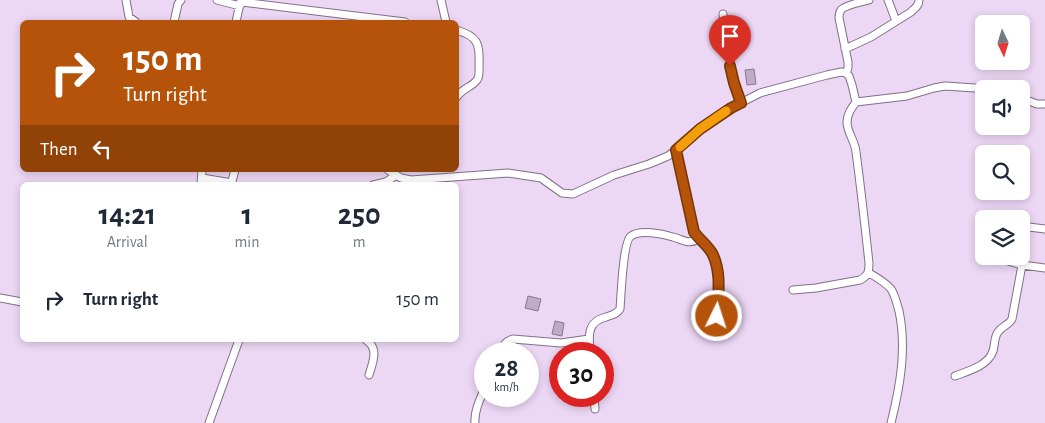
<!DOCTYPE html>
<html lang="en">
<head>
<meta charset="utf-8">
<style>
  body { margin:0; font-family:"Alegreya Sans",sans-serif; background:#f6f6f7; color:#1f2937; height:100vh; display:flex; flex-direction:column; font-size:19px; white-space:nowrap }
  * { box-sizing:border-box; margin:0 }
  p { font-size:16px; color:#747a83 }
  .icon { flex:none; width:28px; height:28px; fill:none; stroke:currentColor; stroke-width:2; stroke-linecap:round; stroke-linejoin:round }
  .map { position:relative; flex:1; overflow:hidden }
  .sheet { position:absolute; left:20px; top:182px; width:439px; height:160px; display:flex; flex-direction:column; background:#fff; border-radius:8px; box-shadow:0 2px 8px #0003 }
  .sheet>* { flex:none }
  .banner { position:absolute; left:20px; top:20px; width:439px; height:152px; border-radius:8px; box-shadow:0 2px 8px #0003; background:#b45309; color:#fff; overflow:hidden }
  .needle { width:32px; rotate:176deg }
  .tools { position:absolute; left:975px; top:15px; display:grid; gap:10px }
  .tools a { display:grid; place-items:center; width:55px; height:55px; border-radius:8px; background:#fff; box-shadow:0 2px 8px #0003; font-size:25px }
  .speed { position:absolute; left:474px; top:342px; display:flex; gap:10px; font-size:25px; font-weight:700; text-align:center }
  .speed>* { display:grid; place-content:center; width:65px; height:65px; border-radius:50%; background:#fff; box-shadow:0 2px 8px #0003; line-height:1 }
  .speed small { font-size:12px; font-weight:400 }
  .speed .limit { border:8px solid #d22; background:#fff; color:#111 }
  .pin { position:absolute; display:grid; place-items:center; width:42px; height:42px; color:#fff; margin:-51px -21px; border-radius:50% 50% 50% 0; rotate:-45deg; box-shadow:0 0 5px #0007 }
  .pin .icon { rotate:45deg }
  .me { position:absolute; width:55px; margin:-28px; rotate:4deg; stroke-linejoin:round; filter:drop-shadow(0 0 4px #0008) }
  .turn { display:flex; align-items:center; gap:18px; height:105px; padding:0 20px; font-size:22px }
  .turn .icon { width:65px; height:65px; stroke-width:2.5 }
  .turn b { display:block; font-size:35px; line-height:42px }
  .then { display:flex; align-items:center; height:48px; padding:0 20px; background:#0003; gap:10px; font-size:19px }
  .eta { display:flex; justify-content:space-evenly; align-items:center; height:85px; text-align:center }
  .eta b { font-size:30px; font-weight:700; line-height:35px }
  ul { padding:0; list-style:none }
  li { display:flex; align-items:center; gap:15px; height:65px; padding:0 20px }
  li div { flex:1 }
  li b { display:block; font-size:19px }
  li em { font-style:normal }
  .map>svg:first-child { display:block }
  .building { fill:#bfabc7; stroke:#8a7791 }
  .lines { fill:none; stroke-linecap:round; stroke-linejoin:round }
  .minor-casing { stroke:#826f89; stroke-width:9 }
  .minor { stroke:#fff; stroke-width:7 }
  .route-casing { stroke:#753606; stroke-width:12 }
  .route { stroke:#b45309; stroke-width:9 }
  .slow { stroke:#f59e0b; stroke-width:9 }
</style>
</head>
<body>
<div class="map">
<svg width="1045" height="423" viewBox="0 0 1045 423">
  <rect width="100%" height="100%" fill="#ecd7f5"/>
  <path class="building" d="M 754,69 L 756,84 L 747,85 L 745,70 Z
    M 528,296 L 541,299 L 538,311 L 525,308 Z
    M 555,321 L 564,323 L 562,336 L 552,334 Z"/>
  <g class="lines">
    <g class="minor-casing">
      <path id="minor" d="M 126,0 L 129,17 L 136,22
        M 217,0 L 240,6
        M 441,0 L 446,22
        M 888,0 L 896,21
        M 241,2 L 405,22
        M 723,14 C 727,44 731,74 741,103
        M 174,22 L 178,4 L 181,0
        M 236,22 L 240,3
        M 456,30 C 478,36 480,44 479,65 C 479,70 480,76 477,80 C 471,88 462,88 456,98
        M 845,49 L 871,37 L 911,12 C 915,8 919,6 919,0
        M 846,73 L 848,68 L 848,62 L 839,18 C 839,15 839,13 841,10 C 845,5 862,2 869,0
        M 1021,98 L 1037,104 L 1045,104
        M 676,150 L 694,232 C 700,240 707,245 712,253 C 722,272 718,296 717,316
        M 388,170 L 401,178 L 411,180 L 508,173 L 541,178 L 562,193 L 573,194 L 614,175 L 649,164 L 668,156 L 679,148 L 700,129 L 715,119 L 731,108 L 760,93 L 827,75 L 841,72 L 846,73 L 849,76 L 852,85 L 856,102
        M 202,178 L 232,183
        M 201,185 L 202,170
        M 231,185 L 235,170
        M 373,185 L 386,182 L 395,176
        M 1021,226 L 1045,229
        M 991,256 L 1022,265 L 1045,268
        M 869,273 C 876,277 885,282 891,289 C 895,295 897,304 899,311 C 907,348 900,387 891,423
        M 793,290 L 816,288 L 860,280 C 868,276 869,272 869,263 C 865,226 861,189 856,152 C 855,141 848,134 847,123 C 847,114 851,109 856,102 L 907,96 L 934,88 L 945,86 L 990,89
        M 0,298 L 22,302
        M 366,340 C 379,348 373,362 369,375
        M 500,354 C 503,346 505,341 513,339 L 561,343 L 589,339
        M 590,354 C 589,336 586,322 606,317 C 612,315 617,314 620,309 C 621,297 623,241 631,236 C 640,229 663,234 673,237 C 684,240 688,245 699,239
        M 955,376 C 968,371 988,366 993,351 C 995,345 994,337 998,332 C 1002,326 1009,325 1012,319 L 1022,265
        M 594,396 L 595,409
        M 209,423 L 239,340
        M 475,423 C 474,411 480,399 485,388"/>
    </g>
    <use href="#minor" class="minor"/>
  </g>
  <g class="lines">
    <g class="route-casing">
      <path id="route" d="M 717,316 C 718,296 722,272 712,253 C 707,245 700,240 694,232 L 676,150 L 700,129 L 731,108 L 741,103 L 734,83 L 730,66"/>
    </g>
    <use href="#route" class="route"/>
    <path class="slow" d="M 680,147 L 700,129 L 726,111"/>
  </g>
</svg>
<div class="tools">
<a><svg class="needle" viewBox="-14 -14 28 28"><path d="M0-13l5 13h-10z" fill="#e53935"/><path d="M0 13l5-13h-10z" fill="#747a83"/></svg></a>
<a><svg class="icon" aria-label="sound" viewBox="0 0 24 24"><path d="M4 9h4l5-4v14l-5-4H4zM17 9q2 3 0 6"/></svg></a>
<a><svg class="icon" aria-label="search" viewBox="0 0 24 24"><circle cx="10" cy="10" r="6"/><path d="M15 15l6 6"/></svg></a>
<a><svg class="icon" aria-label="layers" viewBox="0 0 24 24"><path d="M12 4l9 5-9 5-9-5zM3 14l9 5 9-5"/></svg></a>
</div>
<div class="speed"><div>28<small>km/h</small></div><div class="limit">30</div></div>
<div class="pin" style="left:730px;top:66px;background:#d93025"><svg class="icon" aria-label="arrive" viewBox="0 0 24 24"><path d="M6 21V4h12l-3 4 3 4H6"/></svg></div>
<svg class="me" style="left:717px;top:316px" viewBox="-20 -20 40 40"><circle r="17" fill="#b45309" stroke="#fff" stroke-width="3"/><path d="M0-11L8 9 0 5-8 9z" fill="#fff"/></svg>
<div class="banner">
<div class="turn"><svg class="icon" aria-label="right" viewBox="0 0 24 24"><path d="M7 20v-9h11M14 6l5 5-5 5"/></svg><div><b>150 m</b>Turn right</div></div>
<div class="then">Then<svg class="icon" aria-label="left" viewBox="0 0 24 24"><path d="M17 20v-9H6M10 6l-5 5 5 5"/></svg></div>
</div>
<section class="sheet">
<div class="eta">
<div><b>14:21</b><p>Arrival</p></div>
<div><b>1</b><p>min</p></div>
<div><b>250</b><p>m</p></div>
</div>
<ul>
<li><svg class="icon" aria-label="right" viewBox="0 0 24 24"><path d="M7 20v-9h11M14 6l5 5-5 5"/></svg><div><b>Turn right</b></div><em>150 m</em></li>
</ul>
</section>
</div>
</body>
</html>
